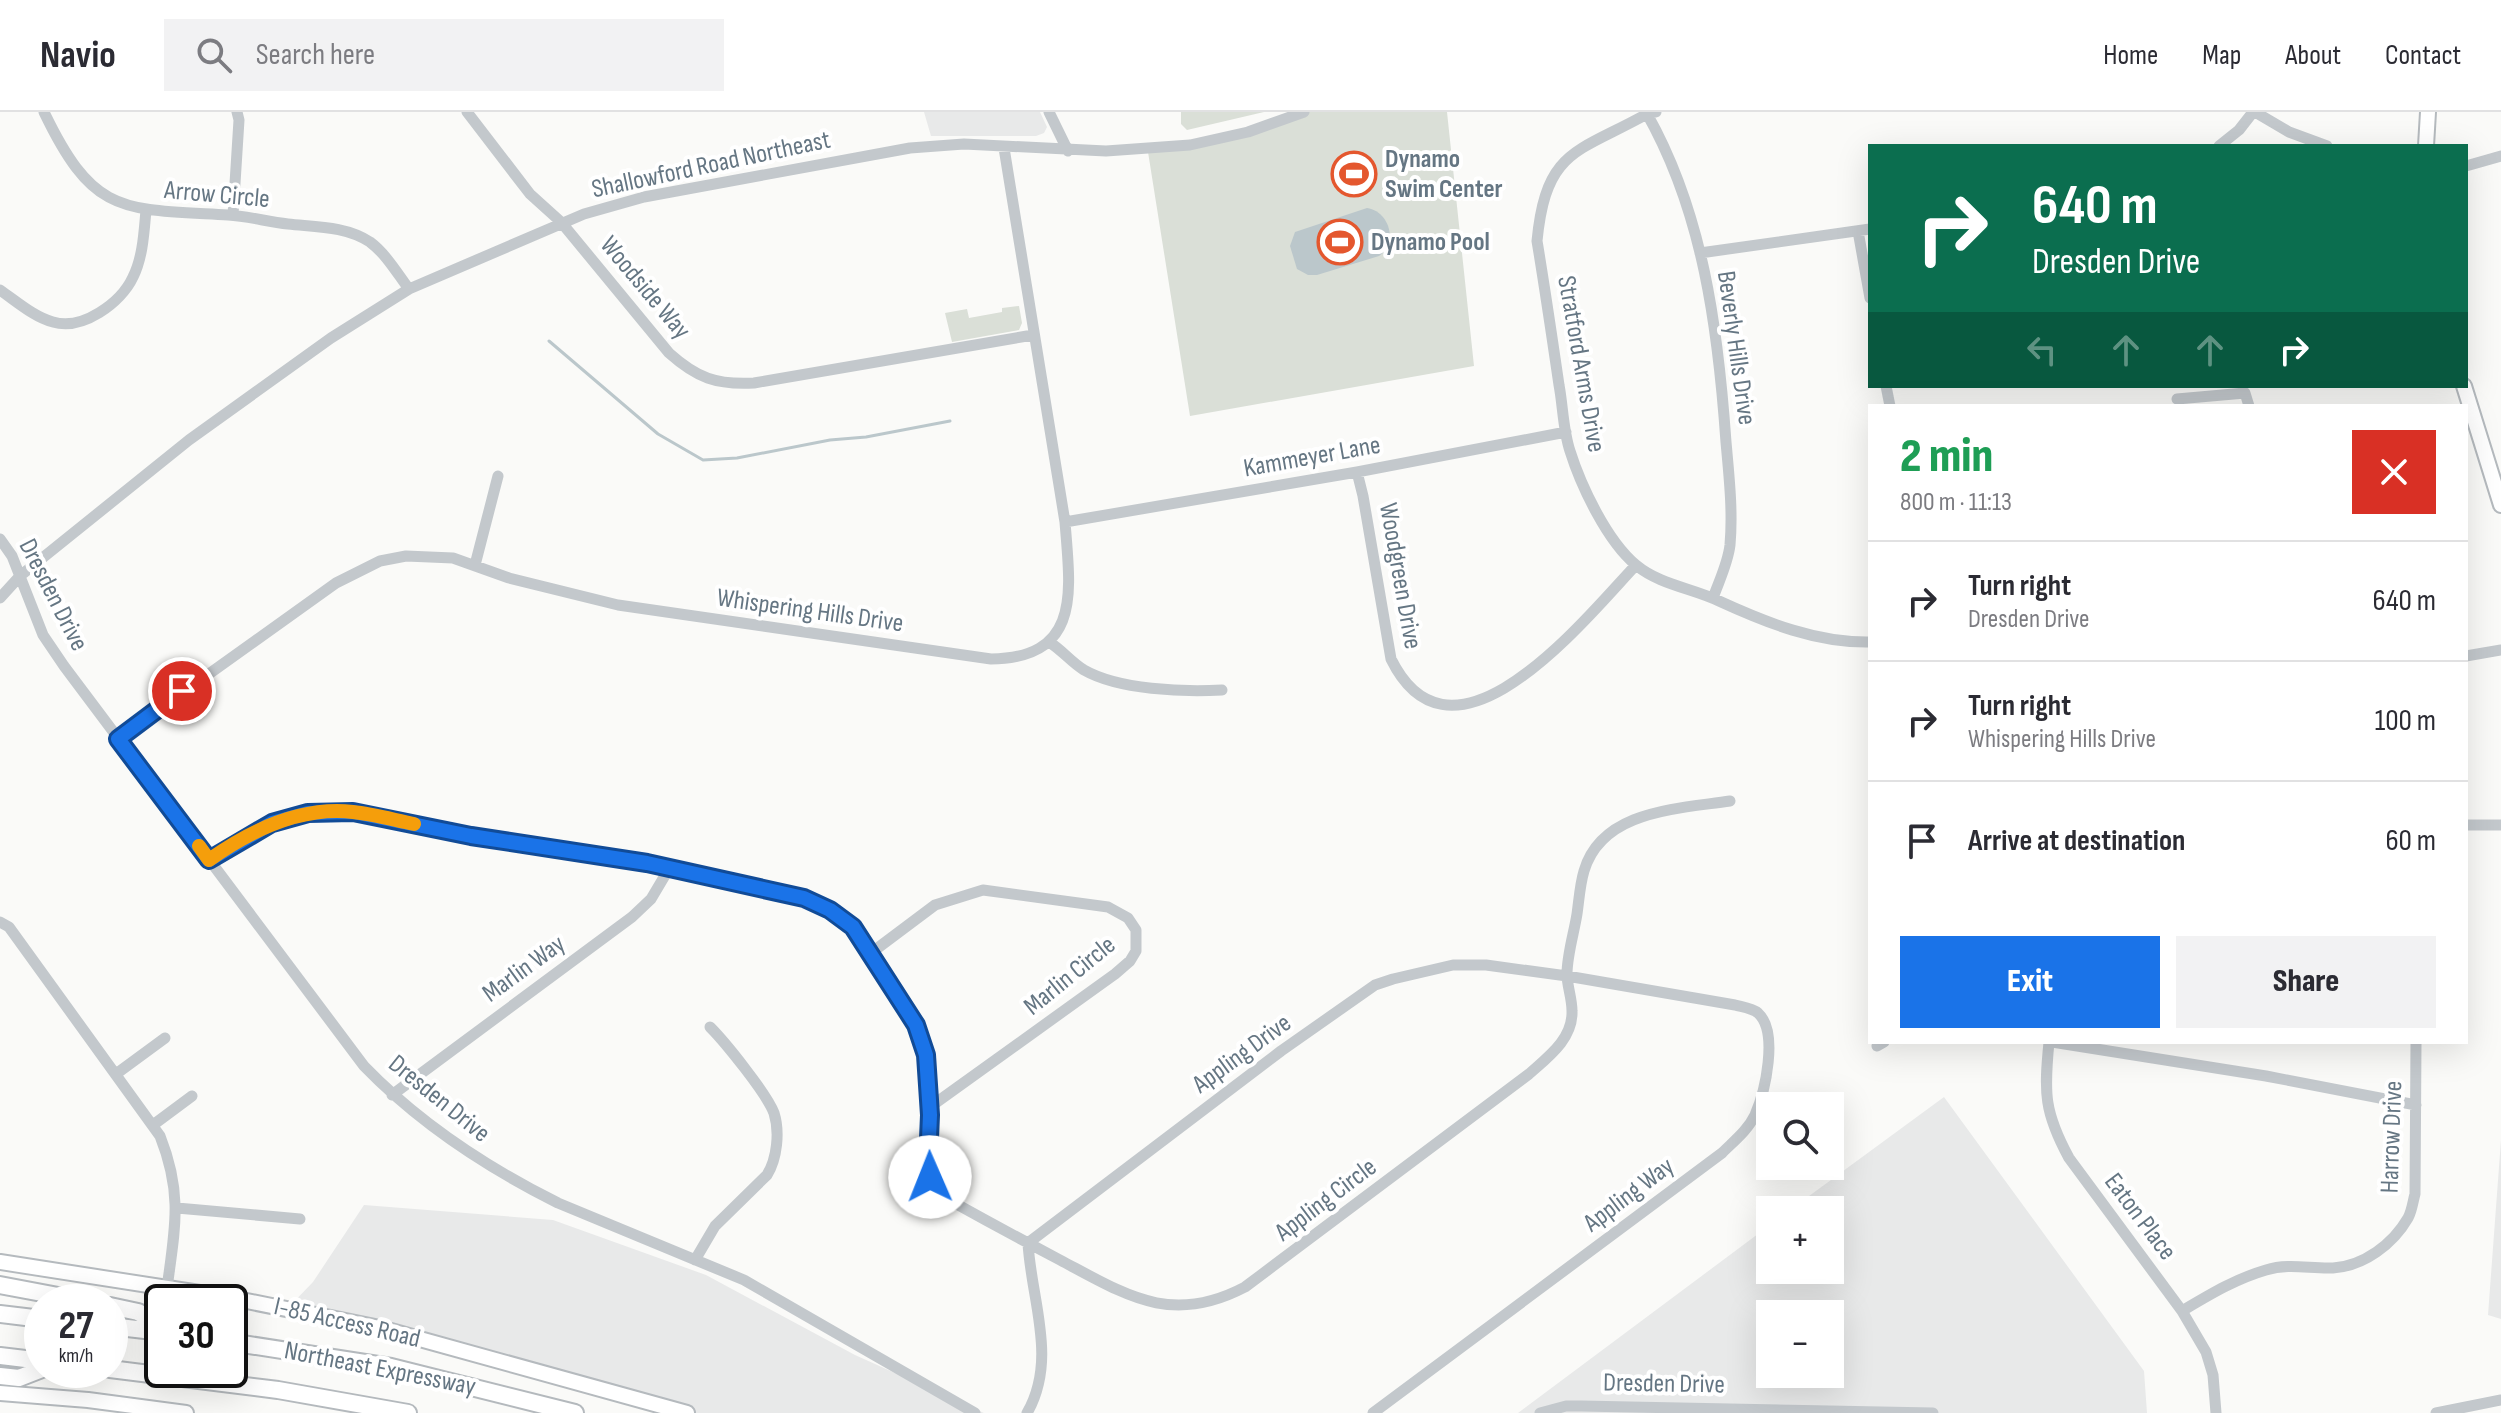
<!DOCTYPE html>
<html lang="en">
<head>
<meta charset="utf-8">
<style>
  body { margin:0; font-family:"Sofia Sans Condensed",sans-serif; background:#f2f2f3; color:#2b2b33; height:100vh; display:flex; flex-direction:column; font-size:30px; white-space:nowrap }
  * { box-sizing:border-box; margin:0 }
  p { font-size:26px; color:#7c7c81 }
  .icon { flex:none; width:44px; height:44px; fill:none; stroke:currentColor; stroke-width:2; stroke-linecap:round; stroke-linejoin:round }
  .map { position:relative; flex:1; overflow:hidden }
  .details { position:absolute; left:1868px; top:292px; width:600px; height:640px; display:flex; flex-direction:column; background:#fff; border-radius:0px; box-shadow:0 8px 32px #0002 }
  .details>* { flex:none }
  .guide { position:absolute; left:1868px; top:32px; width:600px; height:244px; border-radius:0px; box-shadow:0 8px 32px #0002; background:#0b6e4f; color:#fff; overflow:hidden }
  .fabs { position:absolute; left:1756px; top:980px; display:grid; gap:16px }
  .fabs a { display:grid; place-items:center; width:88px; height:88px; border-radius:0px; background:#fff; box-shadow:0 8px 32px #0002; font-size:40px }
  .speed { position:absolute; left:24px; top:1172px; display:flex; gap:16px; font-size:40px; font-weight:700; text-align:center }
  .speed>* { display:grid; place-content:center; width:104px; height:104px; border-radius:50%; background:#fff; box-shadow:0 8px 32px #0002; line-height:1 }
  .speed small { font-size:20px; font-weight:400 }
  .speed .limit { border:4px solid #111; border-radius:12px; background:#fff; color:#111 }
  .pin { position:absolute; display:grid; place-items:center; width:68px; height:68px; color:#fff; margin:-34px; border:4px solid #fff; border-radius:50%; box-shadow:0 2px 8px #0007 }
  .me { position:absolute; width:88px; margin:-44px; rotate:359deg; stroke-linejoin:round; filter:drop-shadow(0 0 6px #0008) }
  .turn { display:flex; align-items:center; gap:28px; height:168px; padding:0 32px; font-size:36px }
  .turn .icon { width:104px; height:104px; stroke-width:2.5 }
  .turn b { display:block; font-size:56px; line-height:68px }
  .lanes { display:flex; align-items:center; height:76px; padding:0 32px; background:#0003; justify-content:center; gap:40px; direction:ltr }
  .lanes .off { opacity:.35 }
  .round { display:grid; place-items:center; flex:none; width:84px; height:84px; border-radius:0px; background:#f2f2f3 }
  .summary { display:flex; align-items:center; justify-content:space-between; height:136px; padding:0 32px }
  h1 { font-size:48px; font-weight:800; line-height:60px; color:#1e9e55 }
  .action { display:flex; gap:16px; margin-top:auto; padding:16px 32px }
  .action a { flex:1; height:92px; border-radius:0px; background:#1a73e8; color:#fff; font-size:32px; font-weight:800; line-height:92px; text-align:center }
  .action a+a { background:#f2f2f3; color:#2b2b33 }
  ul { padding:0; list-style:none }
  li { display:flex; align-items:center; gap:24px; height:120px; padding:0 32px; border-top:2px solid #e1e1e2 }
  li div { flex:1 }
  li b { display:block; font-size:30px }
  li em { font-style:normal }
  header { display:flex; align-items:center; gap:48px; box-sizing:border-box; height:112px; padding:0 40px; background:#fff; border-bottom:2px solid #e1e1e2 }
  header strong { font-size:38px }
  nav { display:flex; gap:44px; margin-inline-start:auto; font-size:28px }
  .search { width:560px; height:72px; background:#f2f2f3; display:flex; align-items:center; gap:20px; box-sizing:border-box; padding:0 28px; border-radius:0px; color:#7c7c81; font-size:30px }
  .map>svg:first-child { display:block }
  .built { fill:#e8e9e9; fill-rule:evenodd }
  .green { fill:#dadfd7 }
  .water { fill:#bbc7cb }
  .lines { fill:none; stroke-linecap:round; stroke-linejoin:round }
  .stream { stroke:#bbc7cb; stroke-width:3 }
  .major-casing { stroke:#b5babe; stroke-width:18 }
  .highway-casing { stroke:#b4b9bd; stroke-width:20 }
  .minor { stroke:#c3c8cc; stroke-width:11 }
  .major { stroke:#fff; stroke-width:14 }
  .highway { stroke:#fff; stroke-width:16 }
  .route-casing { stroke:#114b97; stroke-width:20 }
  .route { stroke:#1a73e8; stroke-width:14 }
  .slow { stroke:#f59e0b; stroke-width:14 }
  .labels { text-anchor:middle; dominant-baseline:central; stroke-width:8; stroke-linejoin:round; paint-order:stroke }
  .poi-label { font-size:26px; font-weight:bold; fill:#657683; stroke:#fff; text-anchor:start }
  .street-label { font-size:26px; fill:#657683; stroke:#fff }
</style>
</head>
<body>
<header>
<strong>Navio</strong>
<div class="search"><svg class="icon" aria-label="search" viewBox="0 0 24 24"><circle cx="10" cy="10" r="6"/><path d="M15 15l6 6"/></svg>Search here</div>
<nav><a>Home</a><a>Map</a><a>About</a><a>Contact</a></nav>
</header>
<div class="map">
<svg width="2501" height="1301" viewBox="0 0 2501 1301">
  <rect width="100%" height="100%" fill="#fafaf8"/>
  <path class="built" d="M 924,0 L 1040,0 L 1047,15 L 1044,21 L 1036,24 L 931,24 Z
    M 1944,985 L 2144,1259 L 2147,1301 L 1518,1301 L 1770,1113 L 1770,1158 L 1830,1158 L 1830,1098 L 1790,1098 ZM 1770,1202 L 1830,1202 L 1830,1262 L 1770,1262 Z
    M 2501,1028 L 2501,1207 L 2488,1203 Z
    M 364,1093 L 553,1108 L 706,1163 L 855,1243 L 984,1301 L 679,1301 L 397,1219 L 285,1199 L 313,1170 Z"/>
  <path class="green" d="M 1181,0 L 1264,0 L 1187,18 L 1181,12 Z
    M 1296,0 L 1447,0 L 1474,254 L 1190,304 L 1148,40 L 1237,21 Z
    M 1019,194 L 1022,211 L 1019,218 L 952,230 L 945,201 L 967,197 L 969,206 L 1002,200 L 1002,196 Z"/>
  <path class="water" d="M 1367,96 C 1389,99 1399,131 1379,144 L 1317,163 L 1308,163 L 1297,157 L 1290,134 L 1295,120 Z"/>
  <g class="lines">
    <path class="stream" d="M 549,229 L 658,322 L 703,348 L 737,346 L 830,328 L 866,325 L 950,309"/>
    <g class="major-casing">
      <path id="major" d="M 2426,34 L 2428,0
        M 2464,274 L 2501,393
        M 0,1150 L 232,1186 L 380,1216 L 687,1301
        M 0,1281 L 88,1288 L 186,1301"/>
    </g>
    <g class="highway-casing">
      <path id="highway" d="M 0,1173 L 90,1190
        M 110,1194 L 138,1200 L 162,1214
        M 0,1202 L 42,1207
        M 110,1214 L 162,1220
        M 230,1230 L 391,1255 L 575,1301
        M 0,1244 L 42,1249
        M 110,1257 L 278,1278 L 408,1301
        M 0,1264 L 19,1266 L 42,1257"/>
    </g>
    <path class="minor" d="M 44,0 C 94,104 122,97 228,103 C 248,104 268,110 288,112 C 315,115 346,114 370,130 C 386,142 397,161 409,177
      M 467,0 L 530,82 L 561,110 L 669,241 C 697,266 716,273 754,271 L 1033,223
      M 1049,0 L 1068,39
      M 1646,0 C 1703,100 1718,216 1726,330 C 1729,364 1733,399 1730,433 C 1728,451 1719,469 1713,486
      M 1656,0 L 1647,2 C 1577,41 1546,37 1537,129 C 1545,177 1552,225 1559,273 C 1563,294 1563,318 1570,339 C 1581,374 1607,429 1636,453 C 1660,473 1692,476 1719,489 C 1767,511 1817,531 1870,530
      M 2255,0 L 2289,20 L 2327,34
      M 2219,34 L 2239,18 L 2253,0
      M 2466,54 L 2501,44
      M 233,103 L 239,8 L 237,0
      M 1858,119 L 1870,186
      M 1700,141 L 1870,117
      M 0,178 C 16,189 34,205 53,210 C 82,219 121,191 133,165 C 143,145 144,120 146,98
      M 1886,274 L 1890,294
      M 2177,287 L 2245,281 L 2249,294
      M 1357,360 L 1363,384 L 1391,547 C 1453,673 1585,507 1636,453
      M 1065,410 L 1357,360 L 1566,320
      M 0,427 L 12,444 L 43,523 L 64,554 L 364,954 C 420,1012 486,1055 558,1091 L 744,1168 L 975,1301
      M 475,453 L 498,364
      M 0,486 L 20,464 L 189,328 L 331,226 L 409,177 L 584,102 L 644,85 L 910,36 L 964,32 L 1106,39 L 1190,33 L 1248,20 L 1304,0
      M 1049,530 C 1062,538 1071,550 1084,558 C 1119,578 1183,580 1222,578
      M 2466,544 L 2501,538
      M 118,627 L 336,471 L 380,449 L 406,444 L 453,446 L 509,466 L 618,493 L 991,547 C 1083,546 1070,477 1065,410 L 1004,36
      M 2466,713 L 2501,713
      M 209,748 L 272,711 L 308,701 L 353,700 L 471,724 L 602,742 L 670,755 L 804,786 L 830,798 L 853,815 L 916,913 L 926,943 L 930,1003 L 928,1050 L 930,1065 L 951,1089 C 987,1109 1024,1129 1060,1148 C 1126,1183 1171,1214 1245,1175 L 1529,962 C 1548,945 1573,927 1572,899 C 1572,886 1567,874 1567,862 C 1567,843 1574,821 1577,802 C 1579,788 1580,772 1584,759 C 1602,698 1678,697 1730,689
      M 0,810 L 9,815 L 160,1024 C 183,1082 175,1116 167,1176
      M 871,841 L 935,793 L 983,778 L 1108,795 L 1128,806 L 1136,818 L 1136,839 L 1130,849 L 1115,862 L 930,995
      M 2049,930 C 2044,981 2044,1000 2069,1046 L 2182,1199 L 2206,1240 L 2213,1263 L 2216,1301
      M 2052,930 L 2266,964 L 2416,993
      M 1877,934 L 1884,930
      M 116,962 L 165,926
      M 392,983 L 632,805 L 651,787 L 670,755
      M 153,1013 L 192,984
      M 177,1096 L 300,1107
      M 695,1148 L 715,1114 L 767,1063 C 777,1047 780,1020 774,1001 C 767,982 725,930 710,915
      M 2182,1199 C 2209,1183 2235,1167 2266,1158 C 2289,1151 2310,1157 2333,1156 C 2364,1154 2393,1132 2408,1106 C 2412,1099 2413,1089 2415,1082 L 2416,930
      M 1027,1301 C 1058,1247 1031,1188 1028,1131 L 1281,939 L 1375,873 L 1393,867 L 1453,853 L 1486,853 L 1567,864 L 1735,893 C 1742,895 1752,896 1758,901 C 1779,920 1765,980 1755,1003 C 1748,1018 1734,1029 1722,1041 L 1373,1301
      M 1540,1301 L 1566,1294 L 1581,1294 L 1933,1301
      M 2436,1301 L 2501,1288"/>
    <use href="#major" class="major"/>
    <use href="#highway" class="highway"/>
  </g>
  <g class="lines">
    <g class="route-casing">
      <path id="route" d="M 182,579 L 118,627 L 209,748 L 272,711 L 308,701 L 353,700 L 471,724 L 647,751 L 804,786 L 830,798 L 853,815 L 916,913 L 926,943 L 930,1003 L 928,1050 L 930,1065"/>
    </g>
    <use href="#route" class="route"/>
    <path class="slow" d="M 199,734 L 209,748 C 251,718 300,694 353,700 C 373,702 394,708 414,712"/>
  </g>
  <defs>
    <g id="stadium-ring" transform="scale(2.3)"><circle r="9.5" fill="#fff" stroke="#e4572e" stroke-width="1.5"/><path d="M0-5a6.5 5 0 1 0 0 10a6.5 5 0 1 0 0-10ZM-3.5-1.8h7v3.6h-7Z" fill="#e4572e"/></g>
  </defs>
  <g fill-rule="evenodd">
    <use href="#stadium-ring" x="1354" y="62"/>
    <use href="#stadium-ring" x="1340" y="130"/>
  </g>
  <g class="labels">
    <g class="poi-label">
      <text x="1385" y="47">Dynamo<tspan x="1385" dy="30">Swim Center</tspan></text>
      <text x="1371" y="130">Dynamo Pool</text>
    </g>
    <g class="street-label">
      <text transform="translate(711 53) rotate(-12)">Shallowford Road Northeast</text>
      <text transform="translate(217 83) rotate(5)">Arrow Circle</text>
      <text transform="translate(645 176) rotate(50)">Woodside Way</text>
      <text transform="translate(1736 236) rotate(82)">Beverly Hills Drive</text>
      <text transform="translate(1581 252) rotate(80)">Stratford Arms Drive</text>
      <text transform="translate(1312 345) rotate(-10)">Kammeyer Lane</text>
      <text transform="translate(1400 464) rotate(80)">Woodgreen Drive</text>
      <text transform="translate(53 483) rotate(63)">Dresden Drive</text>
      <text transform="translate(810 499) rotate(8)">Whispering Hills Drive</text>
      <text transform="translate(524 857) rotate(-36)">Marlin Way</text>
      <text transform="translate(1070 864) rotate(-39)">Marlin Circle</text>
      <text transform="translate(1242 942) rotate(-36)">Appling Drive</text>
      <text transform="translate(439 987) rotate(39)">Dresden Drive</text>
      <text transform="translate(2392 1025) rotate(-88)">Harrow Drive</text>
      <text transform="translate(1629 1083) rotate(-37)">Appling Way</text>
      <text transform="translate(1326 1088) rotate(-37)">Appling Circle</text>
      <text transform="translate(2140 1105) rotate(53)">Eaton Place</text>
      <text transform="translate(347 1211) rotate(13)">I-85 Access Road</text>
      <text transform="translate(380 1257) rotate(11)">Northeast Expressway</text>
      <text transform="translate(1664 1272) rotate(1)">Dresden Drive</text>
    </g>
  </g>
</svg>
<div class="fabs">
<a><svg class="icon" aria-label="search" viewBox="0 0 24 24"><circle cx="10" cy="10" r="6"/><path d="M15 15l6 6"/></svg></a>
<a>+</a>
<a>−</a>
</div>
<div class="speed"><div>27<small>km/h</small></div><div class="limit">30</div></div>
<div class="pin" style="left:182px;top:579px;background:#d93025"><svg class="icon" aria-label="arrive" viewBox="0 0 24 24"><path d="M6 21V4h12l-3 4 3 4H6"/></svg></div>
<svg class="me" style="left:930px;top:1065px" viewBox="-20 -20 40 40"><circle r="19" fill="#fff"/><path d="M0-13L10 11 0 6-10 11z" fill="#1a73e8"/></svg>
<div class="guide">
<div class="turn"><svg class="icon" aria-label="right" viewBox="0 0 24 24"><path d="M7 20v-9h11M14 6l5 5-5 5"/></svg><div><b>640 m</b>Dresden Drive</div></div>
<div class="lanes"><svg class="icon off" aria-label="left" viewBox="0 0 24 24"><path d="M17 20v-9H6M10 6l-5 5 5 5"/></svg><svg class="icon off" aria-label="ahead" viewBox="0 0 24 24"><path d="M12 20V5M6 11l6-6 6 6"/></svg><svg class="icon off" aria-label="ahead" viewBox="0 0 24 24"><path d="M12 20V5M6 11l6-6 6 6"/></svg><svg class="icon" aria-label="right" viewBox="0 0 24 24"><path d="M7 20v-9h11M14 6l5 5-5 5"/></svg></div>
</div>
<section class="details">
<div class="summary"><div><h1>2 min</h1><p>800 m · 11:13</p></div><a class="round" style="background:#d93025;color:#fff"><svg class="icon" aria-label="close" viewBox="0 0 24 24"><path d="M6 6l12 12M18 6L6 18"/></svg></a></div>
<ul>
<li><svg class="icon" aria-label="right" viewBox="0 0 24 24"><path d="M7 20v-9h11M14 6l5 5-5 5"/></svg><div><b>Turn right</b><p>Dresden Drive</p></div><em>640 m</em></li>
<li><svg class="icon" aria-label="right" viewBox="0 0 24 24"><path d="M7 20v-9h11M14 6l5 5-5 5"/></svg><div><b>Turn right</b><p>Whispering Hills Drive</p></div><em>100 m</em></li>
<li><svg class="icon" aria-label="arrive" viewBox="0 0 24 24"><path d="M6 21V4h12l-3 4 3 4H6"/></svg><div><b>Arrive at destination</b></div><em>60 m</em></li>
</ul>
<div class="action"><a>Exit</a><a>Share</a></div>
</section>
</div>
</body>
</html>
